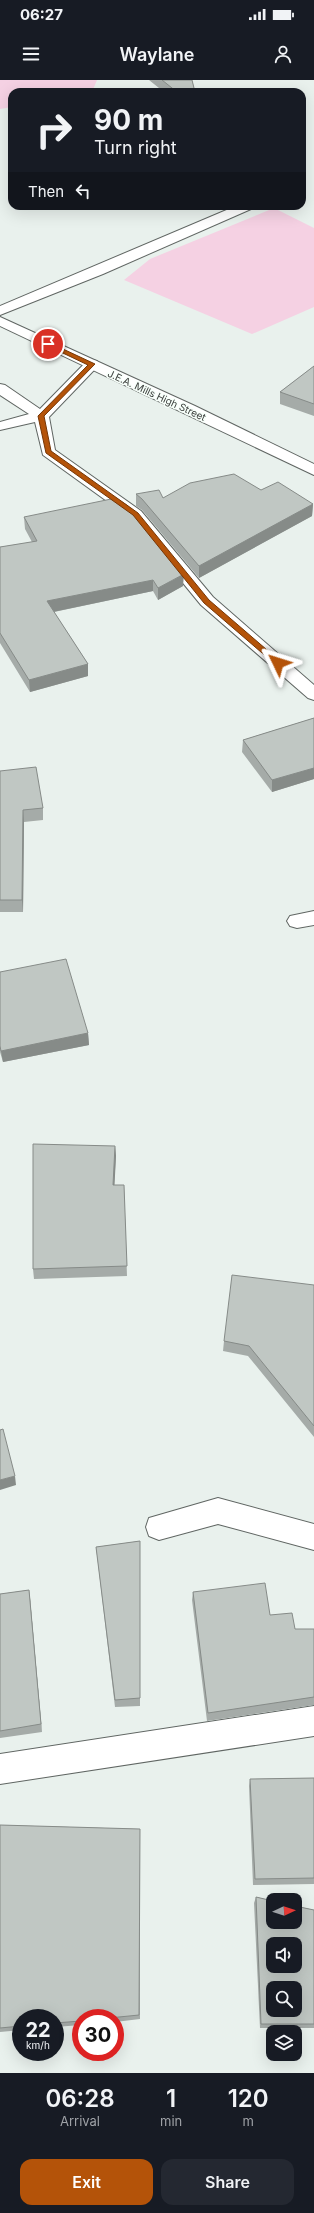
<!DOCTYPE html>
<html lang="en">
<head>
<meta charset="utf-8">
<style>
  body { margin:0; font-family:Inter,sans-serif; background:#242831; color:#f1f3f6; height:100vh; display:flex; flex-direction:column; font-size:15px; white-space:nowrap }
  * { box-sizing:border-box; margin:0 }
  p { font-size:13px; color:#9ea1a6 }
  .icon { flex:none; width:22px; height:22px; fill:none; stroke:currentColor; stroke-width:2; stroke-linecap:round; stroke-linejoin:round }
  .map { position:relative; height:1993px; overflow:hidden }
  .sheet { display:flex; flex-direction:column; background:#171b24; flex:1 }
  .sheet>* { flex:none }
  .top-card { position:absolute; left:8px; top:8px; width:298px; height:122px; border-radius:12px; box-shadow:0 4px 16px #0002; background:#171b24; color:#f1f3f6; overflow:hidden }
  .needle { width:26px; rotate:86deg }
  .controls { position:absolute; left:266px; top:1813px; display:grid; gap:8px }
  .controls a { display:grid; place-items:center; width:36px; height:36px; border-radius:8px; background:#171b24; box-shadow:0 4px 16px #0002; font-size:20px }
  .speed { position:absolute; left:12px; top:1929px; display:flex; gap:8px; font-size:20px; font-weight:700; text-align:center }
  .speed>* { display:grid; place-content:center; width:52px; height:52px; border-radius:50%; background:#171b24; box-shadow:0 4px 16px #0002; line-height:1 }
  .speed small { font-size:10px; font-weight:400 }
  .speed .limit { border:6px solid #d22; background:#fff; color:#111 }
  .pin { position:absolute; display:grid; place-items:center; width:34px; height:34px; color:#fff; margin:-17px; border:2px solid #fff; border-radius:50%; box-shadow:0 1px 4px #0007 }
  .me { position:absolute; width:44px; margin:-22px; rotate:311deg; stroke-linejoin:round; filter:drop-shadow(0 0 3px #0008) }
  .turn { display:flex; align-items:center; gap:14px; height:84px; padding:0 20px; font-size:18px }
  .turn .icon { width:52px; height:52px; stroke-width:2.5 }
  .turn b { display:block; font-size:28px; line-height:34px }
  .then { display:flex; align-items:center; height:38px; padding:0 20px; background:#0003; gap:8px; font-size:15px }
  .eta { display:flex; justify-content:space-evenly; align-items:center; height:68px; text-align:center }
  .eta b { font-size:24px; font-weight:600; line-height:28px }
  .button { display:flex; gap:8px; margin-top:auto; padding:8px 20px }
  .button a { flex:1; height:46px; border-radius:12px; background:#b45309; color:#fff; font-size:16px; font-weight:600; line-height:46px; text-align:center }
  .button a+a { background:#242831; color:#f1f3f6 }
  .status { display:flex; justify-content:space-between; align-items:center; height:28px; padding:0 20px; background:#171b24; direction:ltr }
  .status svg { height:11px; fill:currentColor }
  header { display:flex; justify-content:space-between; align-items:center; height:52px; padding:0 20px; background:#171b24; font-size:18px; font-weight:600 }
  .map>svg:first-child { display:block }
  .green { fill:#f5d1e3 }
  .lines { fill:none; stroke-linecap:round; stroke-linejoin:round }
  .service-casing { stroke:#606663; stroke-width:2 }
  .minor-casing { stroke:#606663; stroke-width:2 }
  .trunk-casing { stroke:#606663; stroke-width:2 }
  .service { fill:#fff; fill-rule:evenodd }
  .minor { fill:#fff; fill-rule:evenodd }
  .trunk { fill:#fff; fill-rule:evenodd }
  .wall { fill:#a5aba8 }
  .shaded-wall { fill:#868b88 }
  .building { fill:#c0c7c3; stroke:#868b88; fill-rule:evenodd }
  .route { fill:#b45309; stroke:#753606 }
  .labels { text-anchor:middle; dominant-baseline:central; stroke-width:3; stroke-linejoin:round; paint-order:stroke }
  .far-street-label { font-size:10px; fill:#3a3d3b; stroke:#f7fffa }
</style>
</head>
<body>
<div class="status"><b>06:27</b><svg viewBox="0 0 49 12"><path d="M0 12V9h3v3zM5 12V6h3v6zM10 12V3h3v9zM15 12V0h3v12zM26 1h20v11H26zM47 4h2v5h-2z"/></svg></div>
<header><svg class="icon" aria-label="menu" viewBox="0 0 24 24"><path d="M4 6h16M4 12h16M4 18h16"/></svg>Waylane<svg class="icon" aria-label="person" viewBox="0 0 24 24"><circle cx="12" cy="8" r="4"/><path d="M4 21q1-7 8-7t8 7"/></svg></header>
<div class="map">
<svg width="314" height="1993" viewBox="0 0 314 1993">
  <rect width="100%" height="100%" fill="#e9f1ed"/>
  <path class="green" d="M 0,0 L 97,0 L 92,12 L 12,12 L 12,27 L 0,29 Z
    M 274,128 L 314,148 L 314,227 L 252,254 L 124,200 L 150,179 Z"/>
  <g class="lines">
    <g class="service-casing">
      <path id="service" d="M 236,126 L 253,126 L 251,129 L 103,194 L 0,235 L 0,226 Z"/>
    </g>
    <g class="minor-casing">
      <path id="minor" d="M 92,280 L 97,281 L 99,284 L 97,287 L 49,337 L 55,370 L 141,431 L 213,517 L 314,605 L 314,620 L 308,618 L 201,525 L 129,437 L 43,375 L 35,342 L 0,350 L 0,342 L 29,334 L 0,315 L 0,304 L 5,305 L 40,329 L 87,281 Z
        M 314,831 L 314,845 L 297,848 L 290,846 L 287,841 L 290,836 Z
        M 218,1418 L 314,1444 L 314,1470 L 218,1444 L 159,1460 L 149,1456 L 146,1447 L 149,1438 Z
        M 314,1626 L 314,1656 L 0,1704 L 0,1674 Z"/>
    </g>
    <g class="trunk-casing">
      <path id="trunk" d="M 0,237 L 195,326 L 314,384 L 314,395 L 0,246 Z"/>
    </g>
    <use href="#service" class="service"/>
    <use href="#minor" class="minor"/>
    <use href="#trunk" class="trunk"/>
  </g>
  <path class="wall" d="M 149,0 L 192,0 L 195,12 L 164,12 Z
    M 314,286 L 314,336 L 280,324 L 280,312 Z
    M 261,410 L 313,424 L 312,436 L 199,498 L 142,430 L 136,426 L 136,414 L 163,418 Z
    M 24,437 L 183,506 L 158,520 L 153,511 L 54,532 L 88,584 L 88,596 L 30,612 L 0,563 L 0,467 L 32,462 L 25,449 Z
    M 314,638 L 314,699 L 272,712 L 242,672 L 243,660 Z
    M 0,691 L 43,728 L 43,740 L 24,742 L 23,832 L 0,832 Z
    M 0,892 L 88,953 L 89,965 L 3,982 L 0,972 Z
    M 115,1066 L 116,1076 L 114,1105 L 124,1105 L 127,1196 L 34,1199 L 33,1189 Z
    M 314,1205 L 314,1357 L 248,1276 L 223,1271 L 224,1261 Z
    M 140,1461 L 140,1626 L 115,1627 L 96,1467 Z
    M 29,1510 L 30,1518 L 42,1652 L 0,1658 L 0,1514 Z
    M 193,1512 L 270,1535 L 295,1549 L 314,1549 L 314,1626 L 314,1625 L 207,1641 L 192,1520 Z
    M 314,1698 L 314,1804 L 253,1805 L 249,1706 L 250,1699 Z
    M 0,1745 L 140,1749 L 140,1939 L 115,1942 L 115,1938 L 81,1938 L 81,1945 L 55,1947 L 55,1938 L 21,1938 L 21,1950 L 0,1952 Z
    M 256,1817 L 314,1830 L 314,1948 L 260,1948 L 254,1823 Z"/>
  <path class="shaded-wall" d="M 313,424 L 312,436 L 199,498 L 199,486 Z
    M 184,494 L 183,506 L 158,520 L 158,508 Z
    M 153,500 L 153,511 L 48,533 L 47,521 Z
    M 88,584 L 88,596 L 30,612 L 29,600 Z
    M 314,688 L 314,699 L 272,712 L 272,700 Z
    M 23,730 L 24,742 L 23,832 L 22,820 Z
    M 88,953 L 89,965 L 3,982 L 1,971 Z
    M 115,1066 L 116,1076 L 114,1115 L 113,1105 Z
    M 15,1396 L 16,1405 L 0,1410 L 0,1400 Z
    M 29,1510 L 30,1518 L 42,1652 L 41,1644 Z"/>
  <path class="building" d="M 162,0 L 192,0 L 195,12 L 177,12 Z
    M 314,286 L 314,324 L 280,312 Z
    M 234,394 L 261,410 L 278,402 L 313,424 L 199,486 L 142,419 L 136,414 L 159,410 L 163,418 L 190,403 Z
    M 116,418 L 128,426 L 184,494 L 158,508 L 153,500 L 47,521 L 88,584 L 29,600 L 0,553 L 0,467 L 37,461 L 24,437 Z
    M 314,638 L 314,688 L 272,700 L 243,660 Z
    M 36,687 L 43,728 L 23,730 L 22,820 L 0,820 L 0,691 Z
    M 66,879 L 88,953 L 1,971 L 0,966 L 0,892 Z
    M 33,1064 L 115,1066 L 113,1105 L 124,1105 L 127,1186 L 33,1189 Z
    M 232,1195 L 314,1205 L 314,1346 L 249,1266 L 224,1261 Z
    M 3,1349 L 15,1396 L 0,1400 L 0,1350 Z
    M 140,1461 L 140,1618 L 115,1620 L 96,1467 Z
    M 265,1503 L 270,1535 L 292,1533 L 295,1549 L 314,1549 L 314,1617 L 208,1633 L 193,1512 Z
    M 29,1510 L 41,1644 L 0,1651 L 0,1514 Z
    M 314,1698 L 314,1798 L 255,1799 L 250,1699 Z
    M 0,1745 L 140,1749 L 139,1935 L 109,1938 L 81,1938 L 81,1941 L 55,1943 L 55,1938 L 21,1938 L 21,1946 L 0,1948 Z
    M 256,1817 L 273,1821 L 273,1842 L 295,1842 L 295,1826 L 314,1830 L 314,1944 L 261,1944 ZM 273,1864 L 295,1864 L 295,1886 L 273,1886 ZM 273,1908 L 295,1908 L 295,1930 L 273,1930 Z"/>
  <path class="route" d="M 48,262 L 95,284 L 44,336 L 51,371 L 138,433 L 209,520 L 281,582 L 281,585 L 276,585 L 204,523 L 133,435 L 46,373 L 38,336 L 88,285 L 46,265 Z"/>
  <g class="labels">
    <g class="far-street-label">
      <text transform="translate(157 315) rotate(25)">J.E.A. Mills High Street</text>
    </g>
  </g>
</svg>
<div class="controls">
<a><svg class="needle" viewBox="-14 -14 28 28"><path d="M0-13l5 13h-10z" fill="#e53935"/><path d="M0 13l5-13h-10z" fill="#9ea1a6"/></svg></a>
<a><svg class="icon" aria-label="sound" viewBox="0 0 24 24"><path d="M4 9h4l5-4v14l-5-4H4zM17 9q2 3 0 6"/></svg></a>
<a><svg class="icon" aria-label="search" viewBox="0 0 24 24"><circle cx="10" cy="10" r="6"/><path d="M15 15l6 6"/></svg></a>
<a><svg class="icon" aria-label="layers" viewBox="0 0 24 24"><path d="M12 4l9 5-9 5-9-5zM3 14l9 5 9-5"/></svg></a>
</div>
<div class="speed"><div>22<small>km/h</small></div><div class="limit">30</div></div>
<div class="pin" style="left:48px;top:264px;background:#d93025"><svg class="icon" aria-label="arrive" viewBox="0 0 24 24"><path d="M6 21V4h12l-3 4 3 4H6"/></svg></div>
<svg class="me" style="left:278px;top:583px" viewBox="-20 -20 40 40"><path d="M0-17L14 15 0 8-14 15z" fill="#b45309" stroke="#fff" stroke-width="4"/></svg>
<div class="top-card">
<div class="turn"><svg class="icon" aria-label="right" viewBox="0 0 24 24"><path d="M7 20v-9h11M14 6l5 5-5 5"/></svg><div><b>90 m</b>Turn right</div></div>
<div class="then">Then<svg class="icon" aria-label="left" viewBox="0 0 24 24"><path d="M17 20v-9H6M10 6l-5 5 5 5"/></svg></div>
</div>
</div>
<section class="sheet">
<div class="eta">
<div><b>06:28</b><p>Arrival</p></div>
<div><b>1</b><p>min</p></div>
<div><b>120</b><p>m</p></div>
</div>
<div class="button"><a>Exit</a><a>Share</a></div>
</section>
</body>
</html>
